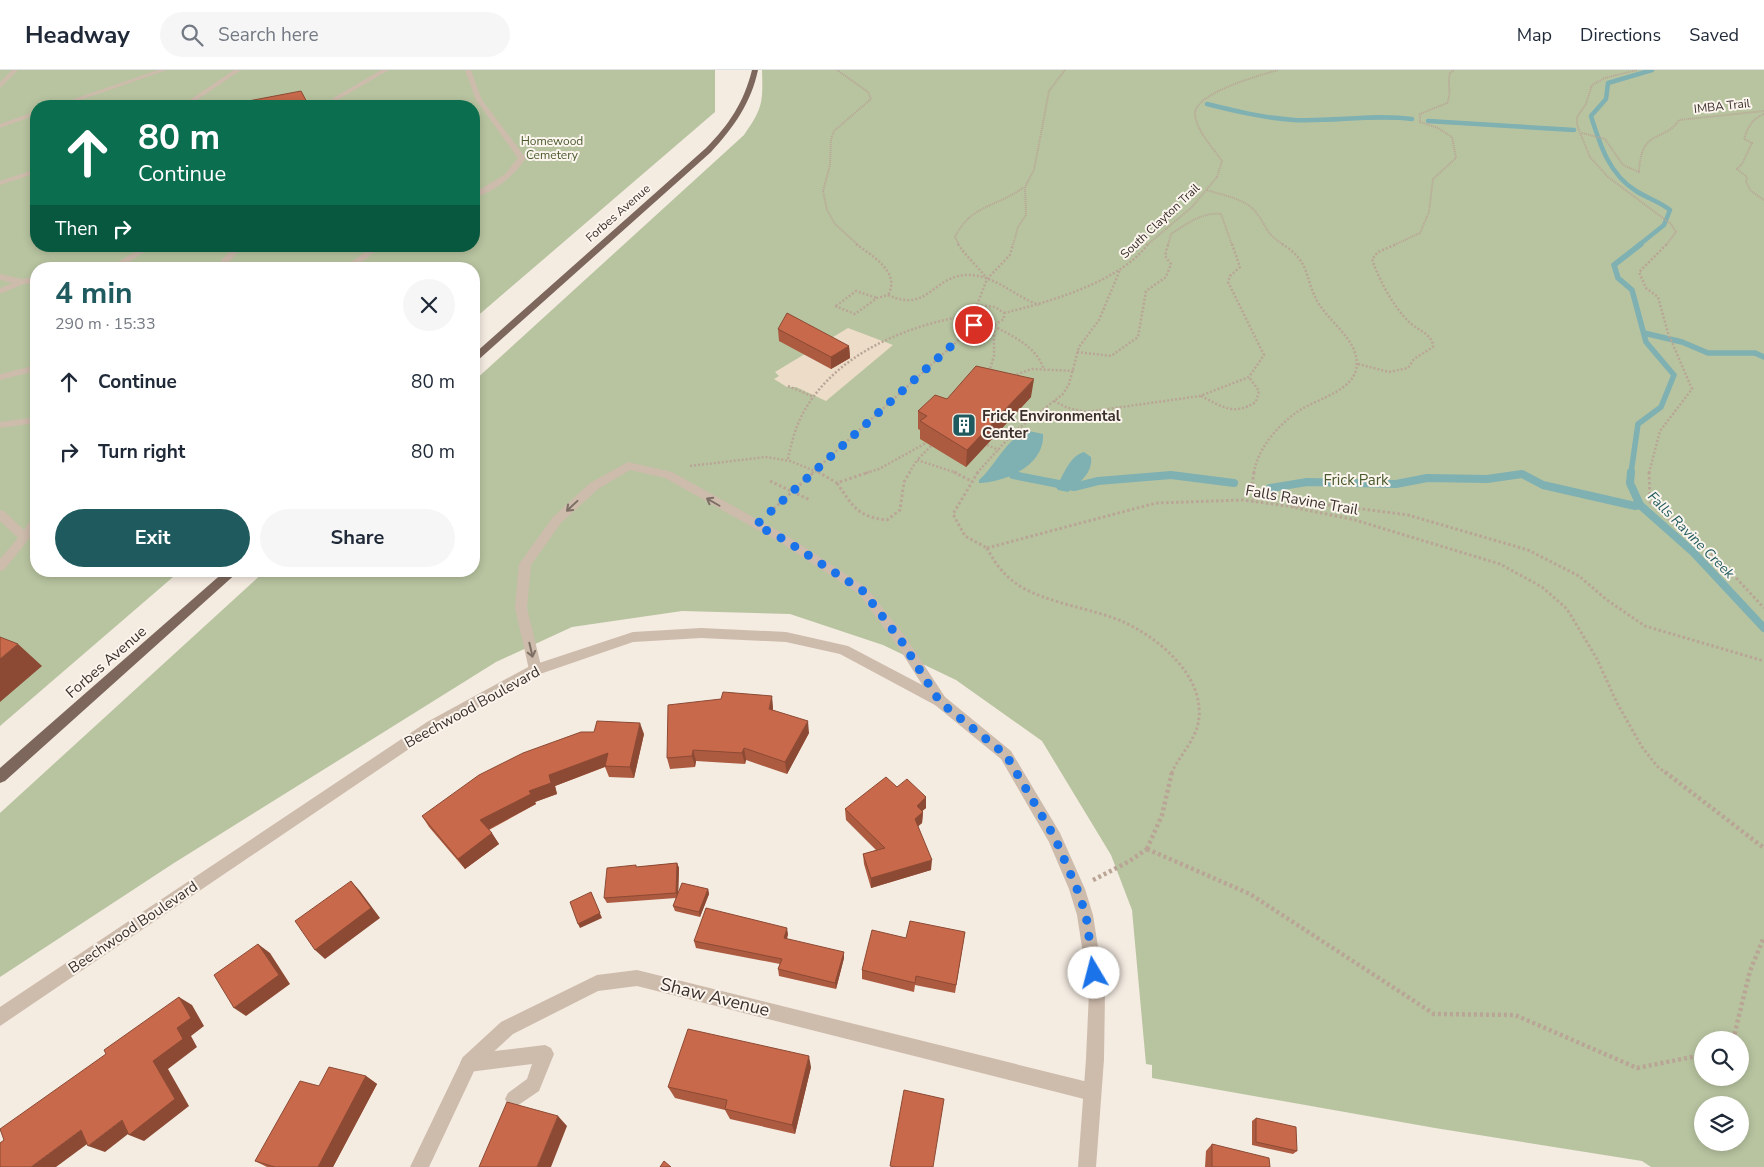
<!DOCTYPE html>
<html lang="en">
<head>
<meta charset="utf-8">
<style>
  body { margin:0; font-family:"Nunito Sans",sans-serif; background:#f6f6f7; color:#1f2937; height:100vh; display:flex; flex-direction:column; font-size:19px; white-space:nowrap }
  * { box-sizing:border-box; margin:0 }
  p { font-size:16px; color:#747a83 }
  .icon { flex:none; width:28px; height:28px; fill:none; stroke:currentColor; stroke-width:2; stroke-linecap:round; stroke-linejoin:round }
  .map { position:relative; flex:1; overflow:hidden }
  .panel { position:absolute; left:30px; top:192px; width:450px; height:315px; display:flex; flex-direction:column; background:#fff; border-radius:20px; box-shadow:0 2px 8px #0003 }
  .panel>* { flex:none }
  .guide { position:absolute; left:30px; top:30px; width:450px; height:152px; border-radius:20px; box-shadow:0 2px 8px #0003; background:#0b6e4f; color:#fff; overflow:hidden }
  .fabs { position:absolute; left:1694px; top:961px; display:grid; gap:10px }
  .fabs a { display:grid; place-items:center; width:55px; height:55px; border-radius:50%; background:#fff; box-shadow:0 2px 8px #0003; font-size:25px }
  .pin { position:absolute; display:grid; place-items:center; width:42px; height:42px; color:#fff; margin:-21px; border:2px solid #fff; border-radius:50%; box-shadow:0 1px 5px #0007 }
  .me { position:absolute; width:55px; margin:-28px; rotate:352deg; stroke-linejoin:round; filter:drop-shadow(0 0 4px #0008) }
  .turn { display:flex; align-items:center; gap:18px; height:105px; padding:0 25px; font-size:22px }
  .turn .icon { width:65px; height:65px; stroke-width:2.5 }
  .turn b { display:block; font-size:35px; line-height:42px }
  .then { display:flex; align-items:center; height:48px; padding:0 25px; background:#0003; gap:10px; font-size:19px }
  .round { display:grid; place-items:center; flex:none; width:52px; height:52px; border-radius:26px; background:#f6f6f7 }
  .summary { display:flex; align-items:center; justify-content:space-between; height:85px; padding:0 25px }
  h1 { font-size:30px; font-weight:700; line-height:38px; color:#1f5a5e }
  .button { display:flex; gap:10px; margin-top:auto; padding:10px 25px }
  .button a { flex:1; height:58px; border-radius:30px; background:#1f5a5e; color:#fff; font-size:20px; font-weight:700; line-height:58px; text-align:center }
  .button a+a { background:#f6f6f7; color:#1f2937 }
  ul { padding:0; list-style:none }
  li { display:flex; align-items:center; gap:15px; height:70px; padding:0 25px }
  li div { flex:1 }
  li b { display:block; font-size:19px }
  li em { font-style:normal }
  header { display:flex; align-items:center; gap:30px; box-sizing:border-box; height:70px; padding:0 25px; background:#fff; border-bottom:1px solid #e0e1e3 }
  header strong { font-size:24px }
  nav { display:flex; gap:28px; margin-inline-start:auto; font-size:18px }
  .search { width:350px; height:45px; background:#f6f6f7; display:flex; align-items:center; gap:12px; box-sizing:border-box; padding:0 18px; border-radius:28px; color:#747a83; font-size:19px }
  .map>svg:first-child { display:block }
  .green { fill:#b8c4a0; fill-rule:evenodd }
  .plaza { fill:#ecdcc8 }
  .water { fill:#7fb0b2 }
  .lines { fill:none; stroke-linecap:round; stroke-linejoin:round }
  .stream-far2 { stroke:#7fb0b2; stroke-width:4.5 }
  .stream-far1 { stroke:#7fb0b2; stroke-width:5.5 }
  .stream { stroke:#7fb0b2; stroke-width:8 }
  .path-far3 { stroke:#b9a596; stroke-width:2; stroke-dasharray:1 1; stroke-linecap:butt }
  .path-far2 { stroke:#b9a596; stroke-width:2.5; stroke-dasharray:2 2; stroke-linecap:butt }
  .path-far1 { stroke:#b9a596; stroke-width:3; stroke-dasharray:2.5 2.5; stroke-linecap:butt }
  .path { stroke:#b9a596; stroke-width:4.5; stroke-dasharray:3 3; stroke-linecap:butt }
  .service { fill:#cdbbac; fill-rule:evenodd }
  .minor { fill:#cdbbac; fill-rule:evenodd }
  .tertiary { fill:#cdbbac; fill-rule:evenodd }
  .primary { fill:#7d675c; fill-rule:evenodd }
  .wall { fill:#ac5a40 }
  .shaded-wall { fill:#8c4a34 }
  .building { fill:#c8694b; stroke:#8c4a34 }
  .oneway { stroke:#7d6f65 }
  .route { stroke:#1a73e8; stroke-width:9; stroke-dasharray:0 16.2 }
  .labels { text-anchor:middle; dominant-baseline:central; stroke-width:4; stroke-linejoin:round; paint-order:stroke }
  .far-street-label { font-size:12px; fill:#3b302b; stroke:#fbf5ee }
  .far-park-label { font-size:12px; fill:#4a5a2e; stroke:#fbf5ee }
  .far-water-label { font-size:14px; font-style:italic; fill:#1f5a5e; stroke:#fbf5ee }
  .poi-label { font-size:15px; font-weight:bold; fill:#3b302b; stroke:#fbf5ee; text-anchor:start }
  .park-label { font-size:15px; fill:#4a5a2e; stroke:#fbf5ee }
  .street-label { font-size:15px; fill:#3b302b; stroke:#fbf5ee }
  .near-street-label { font-size:18px; fill:#3b302b; stroke:#fbf5ee }
</style>
</head>
<body>
<header>
<strong>Headway</strong>
<div class="search"><svg class="icon" aria-label="search" viewBox="0 0 24 24"><circle cx="10" cy="10" r="6"/><path d="M15 15l6 6"/></svg>Search here</div>
<nav><a>Map</a><a>Directions</a><a>Saved</a></nav>
</header>
<div class="map">
<svg width="1764" height="1097" viewBox="0 0 1764 1097">
  <rect width="100%" height="100%" fill="#f4ebe1"/>
  <path class="green" d="M 0,0 L 715,0 L 715,42 L 474,249 L 474,199 L 36,199 L 36,501 L 180,501 L 0,656 ZM 36,36 L 474,36 L 474,176 L 36,176 Z
    M 762,0 L 1764,0 L 1764,1097 L 1651,1097 L 1642,1091 L 1435,1058 L 1152,1008 L 1152,995 L 1146,994 L 1132,840 L 1111,785 L 1042,671 L 956,610 L 883,575 L 790,544 L 682,541 L 572,557 L 496,592 L 174,793 L 0,907 L 0,743 L 265,501 L 474,501 L 474,311 L 744,65 C 763,38 763,32 762,0 ZM 1702,970 L 1740,970 L 1740,1008 L 1702,1008 ZM 1702,1035 L 1740,1035 L 1740,1072 L 1702,1072 Z"/>
  <path class="plaza" d="M 848,258 L 893,275 L 826,331 L 796,317 L 787,317 L 774,309 L 779,306 L 775,302 Z"/>
  <path class="water" d="M 1029,361 L 1043,364 C 1045,396 1005,412 979,413 L 979,410 C 995,397 1008,365 1029,361 Z
    M 1084,382 L 1091,387 C 1093,403 1080,412 1068,422 L 1058,420 L 1056,417 C 1064,405 1069,386 1084,382 Z"/>
  <g class="lines">
    <path class="stream-far2" d="M 1207,34 C 1235,41 1264,48 1294,50 C 1333,52 1372,44 1412,49
      M 1428,51 L 1574,60
      M 1639,175 L 1664,155 L 1670,140 C 1660,132 1647,128 1636,121 C 1609,104 1600,75 1591,46 L 1606,29 L 1608,13 L 1652,0"/>
    <path class="stream-far1" d="M 1644,263 L 1682,272 L 1708,283 L 1755,283 L 1764,287
      M 1631,403 L 1638,354 L 1661,337 L 1674,305 L 1646,272 L 1632,220 L 1618,208 L 1614,195 L 1641,174"/>
    <path class="stream" d="M 1631,402 L 1630,413 L 1640,435 L 1693,482 L 1764,558
      M 1013,405 L 1074,417 L 1098,411 L 1171,405 L 1234,413
      M 1270,418 L 1307,412 L 1396,414 L 1427,408 L 1487,409 L 1522,404 L 1543,415 L 1635,436 L 1640,435"/>
    <path class="path-far3" d="M 837,0 L 868,22 L 871,29 L 834,61 L 831,69 L 830,95 L 823,121 L 827,140 L 835,154 L 858,175
      M 1637,0 L 1605,8 L 1592,15 L 1586,34 L 1577,47 L 1577,55 L 1590,87 L 1608,107 L 1671,154 L 1676,162 L 1666,175
      M 1764,44 C 1752,49 1748,57 1744,69 L 1752,73 L 1742,94 L 1737,99 L 1747,107 L 1746,112 L 1751,121 L 1764,130
      M 1582,63 L 1605,69 L 1623,95 L 1639,102 C 1641,57 1663,74 1679,50 L 1764,41
      M 1207,120 C 1221,125 1243,128 1254,140 C 1268,156 1263,162 1284,175
      M 959,175 L 955,167 C 971,134 998,137 1024,117
      M 1013,175 L 1018,157 L 1026,145 L 1025,117 L 1034,100 L 1049,21 L 1065,0
      M 1147,175 L 1192,137 L 1217,107 L 1222,91 C 1213,78 1196,60 1195,44 C 1194,23 1261,5 1278,0
      M 1168,175 L 1171,164 C 1187,154 1201,142 1221,144 L 1232,175
      M 1394,175 L 1420,163 L 1429,142 L 1433,109 L 1456,88 L 1452,67 L 1438,58 L 1420,52 L 1420,44 L 1447,33 C 1452,23 1447,14 1450,3 L 1454,0"/>
    <path class="path-far2" d="M 856,174 C 872,186 901,202 888,225
      M 958,174 C 966,187 978,196 987,209
      M 888,225 C 929,244 933,204 969,205 C 994,205 1016,227 1039,235
      M 977,235 L 987,209 L 1010,185 L 1013,174
      M 977,235 L 995,237 L 1004,243 L 1004,249 L 994,255 L 975,255 L 966,248 L 965,242 Z
      M 835,236 L 855,244 L 877,228 L 888,225
      M 836,236 L 856,221 L 877,228
      M 1004,243 C 1049,232 1120,212 1148,174
      M 994,256 C 1014,267 1037,277 1044,300
      M 1077,282 L 1111,286 L 1138,267 L 1146,221 L 1166,207 L 1171,194 L 1165,186 L 1168,174
      M 1358,294 L 1389,302 L 1408,298 L 1414,289 L 1433,277 C 1433,264 1417,260 1409,252 C 1394,237 1382,215 1374,195 L 1372,189 L 1378,182 L 1397,174
      M 989,302 L 994,286 L 994,257
      M 1009,307 L 1032,299 L 1074,301
      M 788,316 L 814,327
      M 1201,326 C 1223,337 1233,346 1256,332 L 1259,321 L 1249,307
      M 1054,331 L 1068,338 L 1086,342 L 1200,326 L 1249,307 L 1264,285 L 1228,212 L 1230,206 L 1240,197 L 1232,174
      M 987,375 L 999,380
      M 931,376 L 917,390 L 957,403
      M 788,389 C 791,374 795,359 802,345 C 833,286 902,257 964,246
      M 690,396 L 766,387 L 790,391 L 820,403
      M 812,403 L 975,255
      M 866,403 L 879,399 L 926,373
      M 909,403 L 917,390
      M 977,403 L 1014,362 L 1063,324 L 1069,314 L 1079,277 L 1099,250 L 1120,200
      M 1254,403 C 1257,380 1277,356 1297,342 C 1320,326 1369,319 1354,280 C 1347,263 1329,250 1319,234 C 1304,210 1312,192 1282,174
      M 1649,403 L 1660,361 L 1692,319 L 1668,263 L 1658,227 L 1646,218 L 1639,202 L 1667,174"/>
    <path class="path-far1" d="M 818,402 L 837,413 L 869,402
      M 954,402 L 971,411
      M 978,402 L 953,444 L 965,466 L 987,478
      M 1254,402 L 1252,415 L 1255,432
      M 1649,402 L 1650,432 L 1726,497 L 1764,538
      M 770,411 L 810,430
      M 837,413 C 853,436 857,447 887,450 L 900,440 L 904,412 L 910,402
      M 1293,436 L 1332,435 L 1408,445 L 1528,480 L 1579,506 L 1607,530 L 1645,556 L 1764,591
      M 770,442 L 814,402
      M 987,478 L 1156,433 L 1243,430 L 1287,436 L 1355,450 L 1500,494 L 1542,517 L 1567,539 L 1597,589 L 1617,633 L 1642,677 L 1657,696 L 1667,704
      M 987,478 C 996,496 1007,509 1025,519 C 1054,534 1088,538 1119,550 C 1157,566 1208,607 1198,654 C 1194,672 1179,686 1171,704"/>
    <path class="path" d="M 1665,702 L 1764,778
      M 1147,779 L 1162,745 L 1172,702
      M 1147,779 L 1250,824 L 1434,944 L 1515,945 L 1637,998 L 1702,985
      M 1093,810 L 1128,792 L 1147,779
      M 1733,970 L 1750,901 L 1764,867"/>
    <path class="service" d="M 12,0 L 18,0 L 0,18 L 0,12 Z
      M 158,0 L 167,0 L 63,36 L 54,36 Z
      M 234,0 L 241,0 L 188,36 L 181,36 Z
      M 381,0 L 389,0 L 339,29 L 333,36 L 326,36 L 335,27 Z
      M 465,0 L 471,0 L 482,30 L 526,88 C 513,107 496,121 474,128 L 474,123 L 504,105 L 518,88 L 476,30 Z
      M 36,41 L 36,45 L 0,58 L 0,54 Z
      M 36,99 L 36,103 L 0,115 L 0,111 Z
      M 144,176 L 154,176 L 118,199 L 107,199 Z
      M 234,176 L 243,176 L 223,199 L 214,199 Z
      M 373,176 L 383,176 L 352,199 L 342,199 Z
      M 0,204 L 22,209 L 36,207 L 36,213 L 24,214 L 0,224 L 0,218 L 13,213 L 0,210 Z
      M 36,295 L 36,301 L 0,310 L 0,304 Z
      M 36,347 L 36,353 L 0,358 L 0,352 Z
      M 628,392 L 672,402 L 789,467 L 867,518 L 907,569 L 945,627 L 947,631 L 945,635 L 940,636 L 935,635 L 897,575 L 859,524 L 781,473 L 665,408 L 630,400 L 598,419 L 561,453 L 531,495 L 527,538 L 542,600 L 540,604 L 530,604 L 515,538 L 519,494 L 553,447 L 590,413 Z
      M 0,440 L 4,441 L 24,460 L 32,448 L 36,447 L 36,460 L 4,500 L 0,501 L 0,489 L 18,468 L 0,451 Z
      M 545,975 L 551,978 L 554,984 L 539,1021 L 514,1038 L 508,1035 L 505,1029 L 508,1023 L 527,1009 L 532,994 L 469,1002 L 463,999 L 460,993 L 463,987 L 469,984 Z"/>
    <path class="minor" d="M 637,900 L 1092,1013 L 1098,1016 L 1101,1022 L 1098,1028 L 1092,1031 L 637,916 L 598,921 L 513,964 L 475,999 L 429,1097 L 410,1097 L 463,987 L 501,952 L 597,905 Z"/>
    <path class="tertiary" d="M 701,558 L 786,562 L 848,576 L 945,627 L 1011,681 L 1060,763 L 1085,819 L 1093,845 L 1105,922 L 1104,989 L 1096,1097 L 1078,1097 L 1086,989 L 1089,922 L 1077,845 L 1069,819 L 1049,772 L 1001,689 L 935,635 L 840,584 L 786,572 L 701,568 L 633,572 L 540,604 L 437,660 L 0,956 L 0,937 L 427,652 L 530,596 L 633,562 Z"/>
    <path class="primary" d="M 752,0 L 758,0 C 751,33 734,57 711,82 L 477,291 L 474,292 L 474,284 L 706,78 C 729,55 744,32 752,0 Z
      M 225,501 L 239,501 L 5,711 L 0,713 L 0,698 Z"/>
  </g>
  <path class="wall" d="M 778,259 L 849,276 L 850,288 L 831,299 L 779,271 Z
    M 1031,327 L 966,397 L 920,369 L 920,360 L 918,359 L 918,341 L 947,329 Z
    M 773,637 L 773,640 L 809,663 L 787,704 L 746,690 L 745,694 L 696,691 L 695,697 L 670,699 L 667,688 Z
    M 644,664 L 634,708 L 609,707 L 605,697 L 555,716 L 557,724 L 535,732 L 536,734 L 489,760 L 499,774 L 465,799 L 429,757 L 422,746 Z
    M 897,717 L 926,727 L 926,738 L 922,741 L 923,742 L 922,753 L 918,756 L 931,800 L 871,818 L 864,794 L 863,784 L 876,780 L 846,750 L 845,739 Z
    M 677,793 L 679,798 L 678,823 L 708,819 L 709,824 L 700,847 L 675,841 L 673,836 L 676,828 L 607,833 L 604,828 L 637,797 Z
    M 965,862 L 955,923 L 915,915 L 914,922 L 862,909 L 862,900 L 906,868 Z
    M 788,864 L 787,869 L 844,888 L 836,919 L 779,906 L 778,899 L 780,894 L 696,878 L 694,871 Z
    M 811,997 L 795,1064 L 730,1049 L 725,1040 L 675,1028 L 668,1017 Z
    M 366,1006 L 377,1014 L 333,1097 L 267,1097 L 255,1091 L 319,1016 Z
    M 1256,1048 L 1297,1081 L 1293,1084 L 1252,1075 L 1252,1051 Z
    M 1212,1074 L 1270,1097 L 1205,1097 L 1206,1081 Z"/>
  <path class="shaded-wall" d="M 849,276 L 850,288 L 831,299 L 831,287 Z
    M 1034,309 L 1031,327 L 966,397 L 967,380 Z
    M 18,574 L 42,596 L 0,632 L 0,589 Z
    M 772,626 L 773,637 L 771,650 L 769,639 Z
    M 808,651 L 809,663 L 787,704 L 785,692 Z
    M 640,653 L 644,664 L 634,708 L 630,697 Z
    M 744,678 L 746,690 L 745,694 L 742,683 Z
    M 693,680 L 696,691 L 695,697 L 692,686 Z
    M 608,683 L 612,694 L 555,716 L 557,724 L 535,732 L 536,734 L 487,760 L 480,750 L 529,721 L 549,705 Z
    M 926,727 L 926,738 L 916,746 L 917,736 Z
    M 923,742 L 922,753 L 915,759 L 915,749 Z
    M 492,763 L 499,774 L 465,799 L 458,789 Z
    M 932,790 L 931,800 L 871,818 L 871,808 Z
    M 677,793 L 679,798 L 678,828 L 676,823 Z
    M 351,811 L 360,821 L 380,848 L 325,889 L 315,880 Z
    M 708,819 L 709,824 L 700,847 L 699,842 Z
    M 591,822 L 602,848 L 580,858 L 578,854 Z
    M 787,858 L 788,864 L 785,875 L 784,868 Z
    M 258,874 L 270,883 L 290,914 L 246,946 L 234,938 Z
    M 844,882 L 844,888 L 836,919 L 835,913 Z
    M 179,927 L 192,935 L 204,956 L 191,966 L 197,977 L 168,999 L 189,1036 L 144,1071 L 129,1065 L 153,991 L 177,958 Z
    M 809,986 L 811,997 L 795,1064 L 792,1055 Z
    M 366,1006 L 377,1014 L 333,1097 L 318,1097 Z
    M 558,1046 L 567,1056 L 551,1097 L 537,1097 Z
    M 122,1050 L 137,1057 L 105,1082 L 88,1076 Z
    M 81,1060 L 98,1066 L 56,1097 L 31,1097 Z"/>
  <path class="building" d="M 301,21 L 309,36 L 222,36 Z
    M 787,243 L 849,276 L 831,287 L 778,259 Z
    M 976,296 L 1034,309 L 967,380 L 920,351 L 927,346 L 918,341 L 935,325 L 947,329 Z
    M 0,567 L 18,574 L 0,589 Z
    M 723,622 L 772,626 L 769,639 L 808,651 L 785,692 L 744,678 L 742,683 L 693,680 L 692,686 L 667,688 L 668,635 L 721,629 Z
    M 597,651 L 640,653 L 630,697 L 605,696 L 608,683 L 549,705 L 551,713 L 529,721 L 531,724 L 480,750 L 492,763 L 458,789 L 422,746 L 479,705 L 523,683 L 581,662 L 594,662 Z
    M 886,707 L 897,717 L 907,709 L 926,727 L 917,736 L 923,742 L 915,749 L 932,790 L 871,808 L 863,784 L 885,778 L 845,739 Z
    M 677,793 L 676,823 L 604,828 L 607,798 L 636,795 L 636,797 Z
    M 351,811 L 371,838 L 315,880 L 295,851 Z
    M 682,813 L 708,819 L 699,842 L 673,836 Z
    M 591,822 L 600,843 L 578,854 L 570,832 Z
    M 706,838 L 787,858 L 784,868 L 844,882 L 835,913 L 778,899 L 782,889 L 694,871 Z
    M 910,851 L 965,862 L 956,915 L 916,906 L 915,913 L 862,900 L 872,860 L 906,868 Z
    M 258,874 L 279,905 L 234,938 L 214,905 Z
    M 179,927 L 191,948 L 177,958 L 183,969 L 153,991 L 175,1029 L 129,1065 L 122,1050 L 88,1076 L 81,1060 L 31,1097 L 0,1097 L 0,1073 L 4,1070 L 0,1059 L 106,984 L 104,980 Z
    M 688,959 L 809,986 L 792,1055 L 725,1039 L 727,1030 L 668,1017 Z
    M 329,997 L 366,1006 L 318,1097 L 275,1097 L 255,1091 L 300,1011 L 319,1016 Z
    M 904,1020 L 944,1029 L 933,1097 L 895,1097 L 890,1096 Z
    M 507,1032 L 558,1046 L 537,1097 L 479,1097 Z
    M 1256,1048 L 1296,1057 L 1297,1081 L 1256,1072 Z
    M 1212,1074 L 1269,1088 L 1270,1097 L 1212,1097 Z
    M 664,1091 L 671,1097 L 660,1097 Z"/>
  <defs><path id="oneway-shaft" d="M-6 0H5M1.5-3L5.5 0L1.5 3" fill="none" stroke-width="1.6" stroke-linecap="round" stroke-linejoin="round" transform="scale(1.25)"/></defs>
  <g class="oneway">
    <use href="#oneway-shaft" transform="translate(713 432) rotate(-150)"/>
    <use href="#oneway-shaft" transform="translate(572 436) rotate(137)"/>
    <use href="#oneway-shaft" transform="translate(531 580) rotate(77)"/>
  </g>
  <g class="lines">
    <path class="route" d="M 974,255 L 756,455 L 785,470 L 863,521 L 902,572 L 940,632 L 1006,685 L 1055,768 L 1077,819 L 1086,845 L 1094,903"/>
  </g>
  <defs>
    <g id="building-square" transform="scale(1.25)"><rect x="-9" y="-9" width="18" height="18" rx="4" fill="#1f5a5e" stroke="#fbf5ee"/><path d="M-4-6H4V6H1V3H-1V6H-4ZM-2.5-4.3h1.7v1.8h-1.7ZM.8-4.3h1.7v1.8H.8ZM-2.5-1h1.7V.8h-1.7ZM.8-1h1.7V.8H.8Z" fill="#fff"/></g>
  </defs>
  <g fill-rule="evenodd">
    <use href="#building-square" x="964" y="355"/>
  </g>
  <g class="labels">
    <g class="far-street-label">
      <text transform="translate(1722 36) rotate(-6)">IMBA Trail</text>
      <text transform="translate(618 143) rotate(-41)">Forbes Avenue</text>
      <text transform="translate(1160 151) rotate(-43)">South Clayton Trail</text>
    </g>
    <g class="far-park-label">
      <text x="552" y="71">Homewood<tspan x="552" dy="14">Cemetery</tspan></text>
    </g>
    <g class="far-water-label">
      <text transform="translate(1691 465) rotate(45)">Falls Ravine Creek</text>
    </g>
    <g class="poi-label">
      <text x="982" y="346">Frick Environmental<tspan x="982" dy="17">Center</tspan></text>
    </g>
    <g class="park-label">
      <text x="1356" y="410">Frick Park</text>
    </g>
    <g class="street-label">
      <text transform="translate(1302 430) rotate(10)">Falls Ravine Trail</text>
      <text transform="translate(106 592) rotate(-41)">Forbes Avenue</text>
      <text transform="translate(472 637) rotate(-29)">Beechwood Boulevard</text>
      <text transform="translate(133 857) rotate(-34)">Beechwood Boulevard</text>
    </g>
    <g class="near-street-label">
      <text transform="translate(715 927) rotate(14)">Shaw Avenue</text>
    </g>
  </g>
</svg>
<div class="fabs">
<a><svg class="icon" aria-label="search" viewBox="0 0 24 24"><circle cx="10" cy="10" r="6"/><path d="M15 15l6 6"/></svg></a>
<a><svg class="icon" aria-label="layers" viewBox="0 0 24 24"><path d="M12 4l9 5-9 5-9-5zM3 14l9 5 9-5"/></svg></a>
</div>
<div class="pin" style="left:974px;top:255px;background:#d93025"><svg class="icon" aria-label="arrive" viewBox="0 0 24 24"><path d="M6 21V4h12l-3 4 3 4H6"/></svg></div>
<svg class="me" style="left:1094px;top:903px" viewBox="-20 -20 40 40"><circle r="19" fill="#fff"/><path d="M0-13L10 11 0 6-10 11z" fill="#1a73e8"/></svg>
<div class="guide">
<div class="turn"><svg class="icon" aria-label="ahead" viewBox="0 0 24 24"><path d="M12 20V5M6 11l6-6 6 6"/></svg><div><b>80 m</b>Continue</div></div>
<div class="then">Then<svg class="icon" aria-label="right" viewBox="0 0 24 24"><path d="M7 20v-9h11M14 6l5 5-5 5"/></svg></div>
</div>
<section class="panel">
<div class="summary"><div><h1>4 min</h1><p>290 m · 15:33</p></div><a class="round"><svg class="icon" aria-label="close" viewBox="0 0 24 24"><path d="M6 6l12 12M18 6L6 18"/></svg></a></div>
<ul>
<li><svg class="icon" aria-label="ahead" viewBox="0 0 24 24"><path d="M12 20V5M6 11l6-6 6 6"/></svg><div><b>Continue</b></div><em>80 m</em></li>
<li><svg class="icon" aria-label="right" viewBox="0 0 24 24"><path d="M7 20v-9h11M14 6l5 5-5 5"/></svg><div><b>Turn right</b></div><em>80 m</em></li>
</ul>
<div class="button"><a>Exit</a><a>Share</a></div>
</section>
</div>
</body>
</html>
